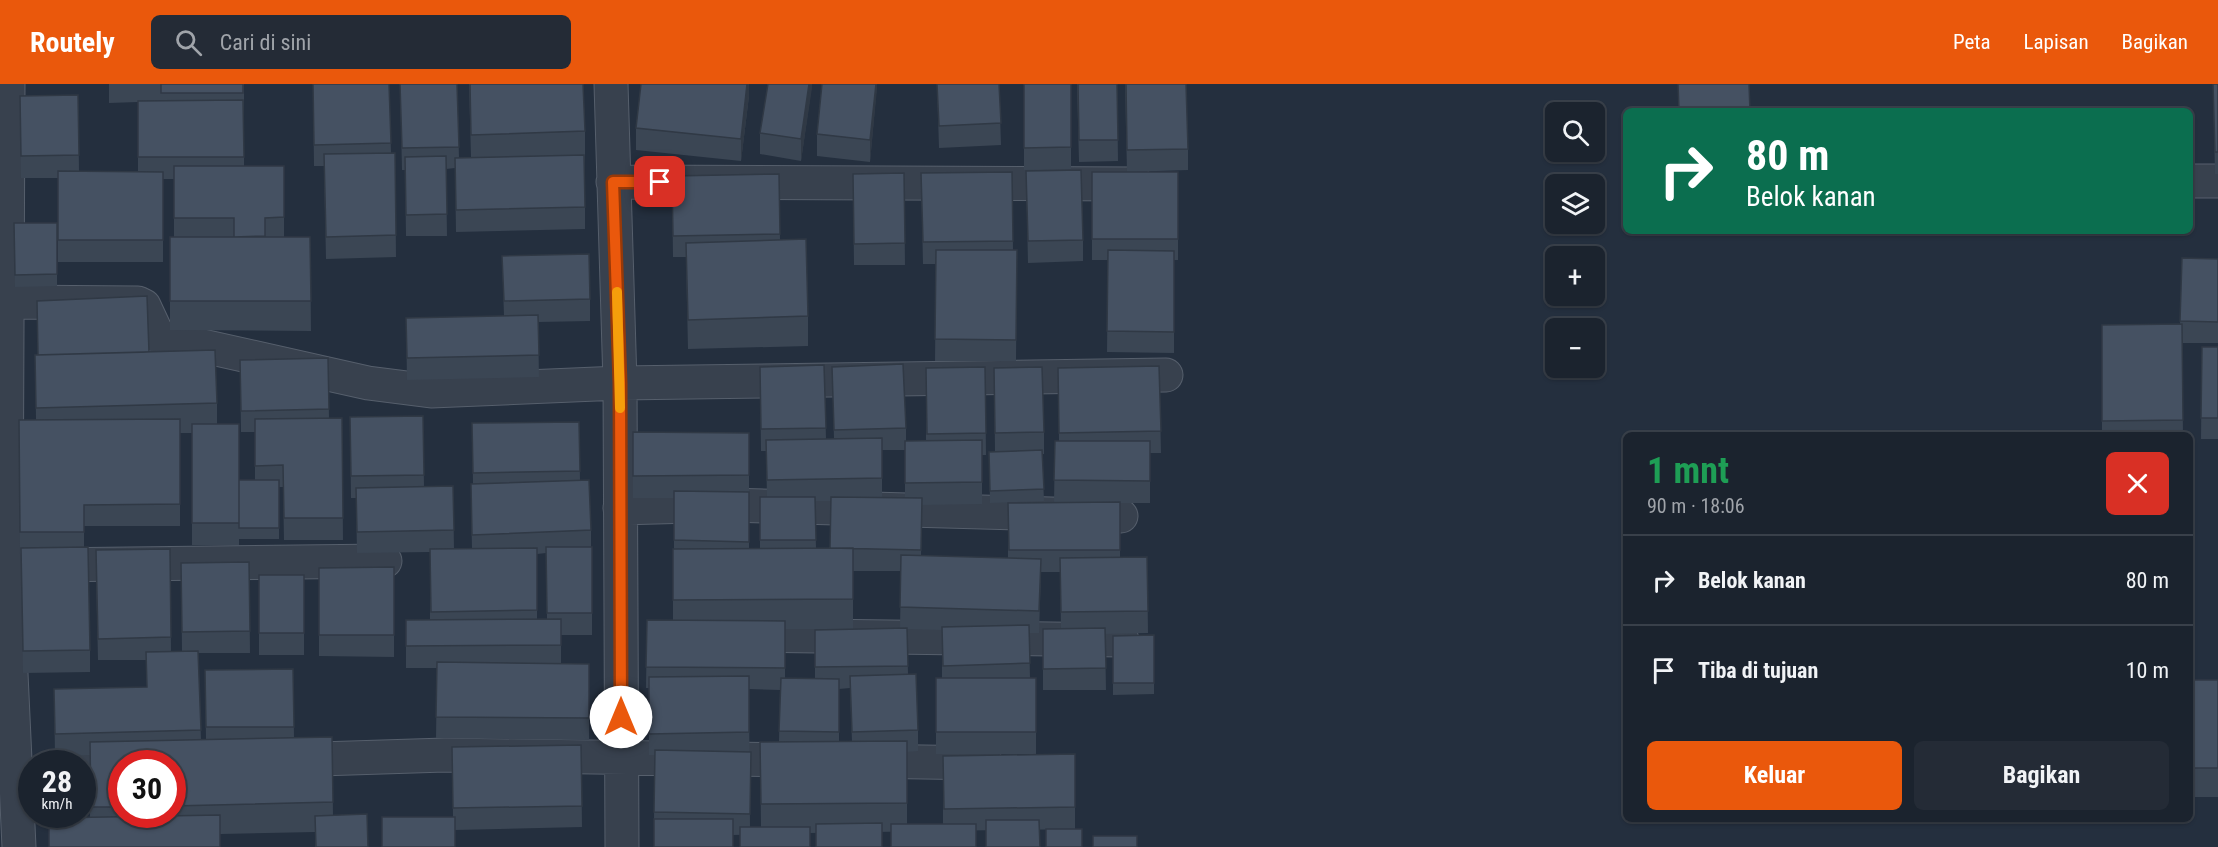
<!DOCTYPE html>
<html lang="id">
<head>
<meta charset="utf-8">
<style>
  body { margin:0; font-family:"Roboto Condensed",sans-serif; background:#242b36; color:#f1f3f6; height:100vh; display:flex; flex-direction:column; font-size:22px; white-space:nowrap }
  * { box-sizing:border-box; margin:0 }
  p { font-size:20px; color:#a0a4aa }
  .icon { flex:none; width:33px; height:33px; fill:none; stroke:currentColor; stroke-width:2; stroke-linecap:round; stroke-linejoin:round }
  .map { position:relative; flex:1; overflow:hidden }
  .drawer { position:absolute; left:1623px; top:348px; width:570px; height:390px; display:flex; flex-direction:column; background:#1b232e; border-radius:9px; box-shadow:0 2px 4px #0004,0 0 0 2px #39404a }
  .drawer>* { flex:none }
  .banner { position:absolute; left:1623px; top:24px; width:570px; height:126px; border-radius:9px; box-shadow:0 2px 4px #0004,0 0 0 2px #39404a; background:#0b6e4f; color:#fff; overflow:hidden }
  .buttons { position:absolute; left:1545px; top:18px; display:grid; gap:12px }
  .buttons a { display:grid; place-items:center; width:60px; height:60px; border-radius:9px; background:#1b232e; box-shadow:0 2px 4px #0004,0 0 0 2px #39404a; font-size:30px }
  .speed { position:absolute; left:18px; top:666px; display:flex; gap:12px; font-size:30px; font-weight:700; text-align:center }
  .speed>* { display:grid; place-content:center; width:78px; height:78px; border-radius:50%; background:#1b232e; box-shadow:0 2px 4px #0004,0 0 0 2px #39404a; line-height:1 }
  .speed small { font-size:15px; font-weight:400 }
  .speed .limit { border:9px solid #d22; background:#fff; color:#111 }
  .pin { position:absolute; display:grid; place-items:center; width:51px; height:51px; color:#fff; margin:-26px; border-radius:12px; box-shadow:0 3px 9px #0006 }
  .me { position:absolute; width:66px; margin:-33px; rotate:0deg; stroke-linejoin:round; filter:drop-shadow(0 0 4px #0008) }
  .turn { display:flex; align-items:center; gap:21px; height:126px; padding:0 24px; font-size:27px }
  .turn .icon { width:78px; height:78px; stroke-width:2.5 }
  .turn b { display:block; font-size:42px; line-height:51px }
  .round { display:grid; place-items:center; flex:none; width:63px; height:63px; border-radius:9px; background:#242b36 }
  .summary { display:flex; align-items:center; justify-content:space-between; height:102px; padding:0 24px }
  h1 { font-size:36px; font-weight:700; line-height:45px; color:#1e9e55 }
  .primary-button { display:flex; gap:12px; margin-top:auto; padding:12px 24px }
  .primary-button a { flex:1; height:69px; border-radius:9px; background:#ea580c; color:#fff; font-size:24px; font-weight:700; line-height:69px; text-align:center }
  .primary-button a+a { background:#242b36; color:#f1f3f6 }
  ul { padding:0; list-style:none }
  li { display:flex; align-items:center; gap:18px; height:90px; padding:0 24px; border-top:2px solid #39404a }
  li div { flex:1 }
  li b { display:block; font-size:22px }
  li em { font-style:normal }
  header { display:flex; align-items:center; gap:36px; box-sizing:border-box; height:84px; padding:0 30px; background:#ea580c; color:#fff }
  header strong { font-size:28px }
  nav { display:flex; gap:33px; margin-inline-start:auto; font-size:21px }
  .search { width:420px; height:54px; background:#242b36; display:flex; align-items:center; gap:15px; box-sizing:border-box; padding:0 21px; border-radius:9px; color:#a0a4aa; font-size:22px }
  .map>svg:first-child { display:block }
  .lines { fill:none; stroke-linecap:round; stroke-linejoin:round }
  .minor-casing { stroke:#565f6c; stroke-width:35 }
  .minor { stroke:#38414e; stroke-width:33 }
  .wall { fill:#3b4654; fill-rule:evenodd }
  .shaded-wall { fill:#303945 }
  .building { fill:#455162; stroke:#303945; stroke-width:1.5 }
  .route-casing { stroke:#983908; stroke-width:15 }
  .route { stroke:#ea580c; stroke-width:10 }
  .slow { stroke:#f59e0b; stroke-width:10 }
</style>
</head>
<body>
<header>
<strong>Routely</strong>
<div class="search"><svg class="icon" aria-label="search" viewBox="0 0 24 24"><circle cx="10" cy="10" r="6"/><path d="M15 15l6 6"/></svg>Cari di sini</div>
<nav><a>Peta</a><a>Lapisan</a><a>Bagikan</a></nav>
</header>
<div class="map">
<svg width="2218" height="763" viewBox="0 0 2218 763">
  <rect width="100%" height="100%" fill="#242f3e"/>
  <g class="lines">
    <g class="minor-casing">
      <path id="minor" d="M 8,0 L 6,481 L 19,763
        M 611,0 L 620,299 L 622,763
        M 2190,97 L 2218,97
        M 613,98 L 1137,100
        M 7,218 L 138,219 L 144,222 L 158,252 L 368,299 L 431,307 L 620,299 L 1166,291
        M 620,424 L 728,421 L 1121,432
        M 44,481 L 385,477
        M 740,551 L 1122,556
        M 288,676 L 445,671 L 807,676
        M 861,677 L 986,679
        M 82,683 L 122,682"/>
    </g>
    <use href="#minor" class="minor"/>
  </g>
  <path class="wall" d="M 109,0 L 244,0 L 244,82 L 284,82 L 284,153 L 310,153 L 311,247 L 170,246 L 170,153 L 174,153 L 174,95 L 163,95 L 163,178 L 58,178 L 58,94 L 21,94 L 20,12 L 78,11 L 79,87 L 138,88 L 138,18 L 109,19 Z
    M 313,0 L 389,0 L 391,69 L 395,69 L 396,173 L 326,175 L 324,82 L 314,82 Z
    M 400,0 L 457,0 L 459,74 L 471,73 L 469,0 L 583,0 L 585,47 L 585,145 L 456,148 L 455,84 L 446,85 L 447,152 L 406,152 L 405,86 L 402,86 Z
    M 749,0 L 749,12 L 741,77 L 636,66 L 636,44 Z
    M 812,0 L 801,77 L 760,70 L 760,49 Z
    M 877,0 L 870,78 L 817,72 L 817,50 Z
    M 937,0 L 999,0 L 1001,61 L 939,64 Z
    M 1024,0 L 1071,0 L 1071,85 L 1024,86 Z
    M 1077,0 L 1117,0 L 1118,77 L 1079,78 Z
    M 1125,0 L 1188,65 L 1188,86 L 1127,88 Z
    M 2213,0 L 2218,0 L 2218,90 L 2215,90 Z
    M 1026,87 L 1083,156 L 1083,177 L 1028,179 Z
    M 1012,88 L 1013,166 L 1017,166 L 1016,277 L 935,277 L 936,180 L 923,180 L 921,89 Z
    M 1092,88 L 1178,88 L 1178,176 L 1174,176 L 1174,269 L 1107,268 L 1108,176 L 1092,176 Z
    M 904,89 L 905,181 L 854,181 L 853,90 Z
    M 779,90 L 780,156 L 808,232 L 808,262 L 688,265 L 686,173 L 673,173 L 672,92 Z
    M 14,139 L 57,139 L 57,202 L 15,203 Z
    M 502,172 L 590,215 L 590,237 L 538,238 L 539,293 L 407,296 L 406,234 L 504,232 Z
    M 2182,174 L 2218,175 L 2218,259 L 2182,259 L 2183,351 L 2102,351 L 2102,241 L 2180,240 Z
    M 37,217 L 149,268 L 217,319 L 217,340 L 239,396 L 255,396 L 255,348 L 241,348 L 240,276 L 328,274 L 329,334 L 342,334 L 343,456 L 284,456 L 283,403 L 279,403 L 279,455 L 239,455 L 239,461 L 192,461 L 192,349 L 180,349 L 180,442 L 84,442 L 84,463 L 90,566 L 90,588 L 23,589 L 21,470 L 20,470 L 19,336 L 36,336 L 35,271 L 38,271 Z
    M 2202,263 L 2218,263 L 2218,355 L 2201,355 Z
    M 824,281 L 826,355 L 834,355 L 832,283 L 906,344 L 906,357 L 926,357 L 926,284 L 985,283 L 986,371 L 982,371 L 982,420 L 922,421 L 921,472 L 1008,475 L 1008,419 L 1054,418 L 1055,357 L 1059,357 L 1058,284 L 1159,282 L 1161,369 L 1150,369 L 1150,419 L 1120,419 L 1120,473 L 1147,473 L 1148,549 L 1105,550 L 1106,606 L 1043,606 L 1043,545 L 1061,544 L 1060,488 L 1041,488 L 1039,549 L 1029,549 L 1030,594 L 1036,594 L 1036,670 L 936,670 L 936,594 L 942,594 L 942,546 L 907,545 L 908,590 L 918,646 L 918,667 L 907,668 L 907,740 L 943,740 L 943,672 L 1075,670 L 1075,745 L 810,749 L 733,751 L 654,735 L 655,671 L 649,671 L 649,604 L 646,604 L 647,536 L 673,536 L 673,465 L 674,465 L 674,414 L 633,414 L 633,348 L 749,349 L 749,465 L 760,465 L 760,413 L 767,413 L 766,367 L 761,367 L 760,283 ZM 882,366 L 905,366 L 905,414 L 882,414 ZM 815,417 L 831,417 L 830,465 L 816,465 ZM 853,487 L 901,487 L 900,544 L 815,546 L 815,595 L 785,594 L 785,545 L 853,545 ZM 850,604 L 852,658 L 839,658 L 839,605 ZM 749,605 L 780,606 L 779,658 L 760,658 L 761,743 L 750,743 Z
    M 994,284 L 1044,348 L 1044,370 L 1042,370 L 1044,417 L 990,419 L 989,368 L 995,368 Z
    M 423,332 L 424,403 L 453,402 L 454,465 L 472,464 L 471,422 L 471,400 L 473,400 L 472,339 L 579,338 L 580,396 L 591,446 L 591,463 L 592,463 L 592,551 L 561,551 L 561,580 L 589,580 L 589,656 L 436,654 L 437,584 L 406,584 L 406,536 L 430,536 L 430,468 L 357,469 L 356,414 L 351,414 L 350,333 ZM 546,469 L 547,535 L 537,536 L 537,470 Z
    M 170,465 L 171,568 L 182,567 L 181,479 L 249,478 L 250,569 L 198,569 L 201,656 L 206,656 L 205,586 L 293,585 L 294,654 L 332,653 L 333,731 L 368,763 L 315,763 L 315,748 L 220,750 L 220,763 L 49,763 L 49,734 L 90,733 L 90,671 L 55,672 L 54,605 L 147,603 L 146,576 L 98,576 L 96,488 ZM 122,680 L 172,680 L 172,730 L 122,730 Z
    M 394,483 L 394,573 L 319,572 L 319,484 Z
    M 259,491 L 304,491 L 304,571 L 259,571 Z
    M 1154,551 L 1154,610 L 1113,611 L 1113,552 Z
    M 2190,596 L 2218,596 L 2218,713 L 2190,713 Z
    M 581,661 L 582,743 L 455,746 L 453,733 L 452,663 Z"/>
  <path class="shaded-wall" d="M 747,0 L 749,0 L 749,12 L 741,77 L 741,55 Z
    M 809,0 L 812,0 L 812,4 L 801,77 L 801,55 Z
    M 876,0 L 877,0 L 877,5 L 870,78 L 870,56 Z"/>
  <path class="building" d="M 161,0 L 243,0 L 243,9 L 161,9 Z
    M 313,0 L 389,0 L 391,59 L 314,61 Z
    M 400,0 L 457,0 L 459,63 L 402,64 Z
    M 470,0 L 583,0 L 585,47 L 471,51 Z
    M 641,0 L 747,0 L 741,55 L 636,44 Z
    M 768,0 L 809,0 L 801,55 L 760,49 Z
    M 822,0 L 876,0 L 870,56 L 817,50 Z
    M 937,0 L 999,0 L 1001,39 L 939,42 Z
    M 1024,0 L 1071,0 L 1071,63 L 1024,64 Z
    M 1078,0 L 1117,0 L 1118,56 L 1079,56 Z
    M 1126,0 L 1186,0 L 1188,65 L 1127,66 Z
    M 1678,0 L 1749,0 L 1750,27 L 1679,27 Z
    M 2213,0 L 2218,0 L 2218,68 L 2215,68 Z
    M 78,11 L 79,71 L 21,72 L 20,12 Z
    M 243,16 L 244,73 L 138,73 L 138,17 Z
    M 395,69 L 396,151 L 326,153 L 324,70 Z
    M 584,71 L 585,123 L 456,126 L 455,74 Z
    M 446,72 L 447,130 L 406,131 L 405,73 Z
    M 174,82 L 284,82 L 284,133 L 265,134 L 265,152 L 234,153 L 234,134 L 174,134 Z
    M 1081,86 L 1083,156 L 1028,157 L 1026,87 Z
    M 58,87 L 163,88 L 163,156 L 58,156 Z
    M 1012,88 L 1013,157 L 923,158 L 921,89 Z
    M 1092,88 L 1178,88 L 1178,155 L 1092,155 Z
    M 904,89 L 905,159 L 854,160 L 853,90 Z
    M 779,90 L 780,150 L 673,152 L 672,92 Z
    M 14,139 L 57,139 L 57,190 L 15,191 Z
    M 170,153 L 310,153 L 311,217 L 170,217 Z
    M 806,155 L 808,232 L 688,236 L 686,159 Z
    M 936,166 L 1017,166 L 1016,256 L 935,255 Z
    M 1108,166 L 1174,167 L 1174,248 L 1107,247 Z
    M 589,170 L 590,215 L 504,217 L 502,172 Z
    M 2182,174 L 2218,175 L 2218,238 L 2180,237 Z
    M 147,212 L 149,268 L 38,271 L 37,217 Z
    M 538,231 L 539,271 L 407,274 L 406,234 Z
    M 2182,240 L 2183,336 L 2102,337 L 2102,241 Z
    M 2202,263 L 2218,263 L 2218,334 L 2201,334 Z
    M 215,266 L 217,319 L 36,324 L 35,271 Z
    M 328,274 L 329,325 L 241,327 L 240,276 Z
    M 903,280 L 906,344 L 834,346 L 832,283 Z
    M 824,281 L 826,344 L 761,345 L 760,283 Z
    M 1159,282 L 1161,347 L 1059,349 L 1058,284 Z
    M 985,283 L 986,349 L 927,350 L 926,284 Z
    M 1042,283 L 1044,348 L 995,349 L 994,284 Z
    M 423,332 L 424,391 L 351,392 L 350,333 Z
    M 342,334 L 343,434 L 284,434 L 283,381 L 255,382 L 255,335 Z
    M 180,335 L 180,420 L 84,421 L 84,448 L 20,448 L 19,336 Z
    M 579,338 L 580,387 L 473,389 L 472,339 Z
    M 192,340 L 239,340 L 239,439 L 192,439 Z
    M 633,348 L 749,349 L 749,391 L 633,392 Z
    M 882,354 L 882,394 L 767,396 L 766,356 Z
    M 982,356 L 982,398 L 905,399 L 905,357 Z
    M 1055,357 L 1150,357 L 1150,397 L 1054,396 Z
    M 1042,366 L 1044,405 L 990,407 L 989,368 Z
    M 239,396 L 279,396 L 279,444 L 239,444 Z
    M 589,396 L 591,446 L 472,451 L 471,400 Z
    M 453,402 L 454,446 L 357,448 L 356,404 Z
    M 674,407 L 749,408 L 749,458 L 674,456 Z
    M 760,413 L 815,413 L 816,456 L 760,456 Z
    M 831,413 L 922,414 L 921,466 L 830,464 Z
    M 1120,418 L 1120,466 L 1009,466 L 1008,419 Z
    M 88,463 L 90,566 L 23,567 L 21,464 Z
    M 546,463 L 592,463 L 592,529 L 547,529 Z
    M 537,464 L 537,526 L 431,528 L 430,465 Z
    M 853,464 L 853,515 L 673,516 L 673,465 Z
    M 170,465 L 171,553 L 98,555 L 96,466 Z
    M 901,471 L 1041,475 L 1039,527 L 900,523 Z
    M 1147,473 L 1148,527 L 1061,528 L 1060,474 Z
    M 249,478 L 250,547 L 182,548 L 181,479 Z
    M 394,483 L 394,551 L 319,551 L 319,484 Z
    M 259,491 L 304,491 L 304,549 L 259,549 Z
    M 561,535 L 561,561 L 406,562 L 406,536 Z
    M 647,536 L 785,537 L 785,584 L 646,583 Z
    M 1029,541 L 1030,579 L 943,582 L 942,543 Z
    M 907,544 L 908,582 L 815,583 L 815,546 Z
    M 1105,544 L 1106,584 L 1043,585 L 1043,545 Z
    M 1154,551 L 1154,599 L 1113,599 L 1113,552 Z
    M 198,567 L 201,646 L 55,650 L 54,605 L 147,603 L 146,568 Z
    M 437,578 L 589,580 L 589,634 L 436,633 Z
    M 293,585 L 294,643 L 206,643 L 205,586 Z
    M 916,590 L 918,646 L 852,648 L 850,592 Z
    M 749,592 L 749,648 L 649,650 L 649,593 Z
    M 781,594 L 839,595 L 839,648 L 779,647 Z
    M 936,594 L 1036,594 L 1036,648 L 936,648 Z
    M 2190,596 L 2218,596 L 2218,684 L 2190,684 Z
    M 332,653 L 333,718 L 172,722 L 172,680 L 122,680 L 122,723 L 91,723 L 90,658 Z
    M 907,657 L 907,719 L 761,720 L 760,658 Z
    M 581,661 L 582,722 L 453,724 L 452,663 Z
    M 655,666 L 751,668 L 750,730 L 654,728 Z
    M 1075,670 L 1075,723 L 944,725 L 943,672 Z
    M 367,730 L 368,763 L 316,763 L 315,732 Z
    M 220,731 L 220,763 L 49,763 L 49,734 Z
    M 382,733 L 455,733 L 455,763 L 382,763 Z
    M 654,735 L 733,735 L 733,763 L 654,763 Z
    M 986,736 L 1039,736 L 1040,763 L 986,763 Z
    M 882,739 L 882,763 L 816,763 L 816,740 Z
    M 891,740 L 976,740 L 976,763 L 891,763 Z
    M 740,743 L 810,743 L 810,763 L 740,763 Z
    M 1046,745 L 1082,745 L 1082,763 L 1046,763 Z
    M 1093,752 L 1137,752 L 1137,763 L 1093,763 Z"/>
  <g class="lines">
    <g class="route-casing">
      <path id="route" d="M 621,633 L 620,299 L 613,98 L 660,98"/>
    </g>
    <use href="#route" class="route"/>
    <path class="slow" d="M 617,208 L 620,324"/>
  </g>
</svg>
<div class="buttons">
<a><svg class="icon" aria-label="search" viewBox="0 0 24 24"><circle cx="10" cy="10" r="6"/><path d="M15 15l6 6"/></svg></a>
<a><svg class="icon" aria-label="layers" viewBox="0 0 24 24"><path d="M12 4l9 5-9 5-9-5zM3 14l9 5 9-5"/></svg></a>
<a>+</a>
<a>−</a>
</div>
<div class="speed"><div>28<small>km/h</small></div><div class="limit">30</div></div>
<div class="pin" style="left:660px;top:98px;background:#d93025"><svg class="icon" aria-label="arrive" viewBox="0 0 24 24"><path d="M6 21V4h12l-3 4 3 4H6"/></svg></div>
<svg class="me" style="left:621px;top:633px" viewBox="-20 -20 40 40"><circle r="19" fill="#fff"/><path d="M0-13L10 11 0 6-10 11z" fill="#ea580c"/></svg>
<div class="banner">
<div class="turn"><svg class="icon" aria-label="right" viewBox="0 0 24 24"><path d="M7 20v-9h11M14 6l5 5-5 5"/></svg><div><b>80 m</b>Belok kanan</div></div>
</div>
<section class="drawer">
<div class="summary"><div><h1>1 mnt</h1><p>90 m · 18:06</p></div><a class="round" style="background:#d93025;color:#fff"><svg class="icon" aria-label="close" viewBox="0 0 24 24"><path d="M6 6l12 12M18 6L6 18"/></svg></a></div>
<ul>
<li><svg class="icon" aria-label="right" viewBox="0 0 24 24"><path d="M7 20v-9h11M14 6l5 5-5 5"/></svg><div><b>Belok kanan</b></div><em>80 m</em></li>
<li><svg class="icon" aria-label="arrive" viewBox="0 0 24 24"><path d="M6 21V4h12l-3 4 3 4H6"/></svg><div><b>Tiba di tujuan</b></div><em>10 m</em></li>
</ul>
<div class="primary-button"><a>Keluar</a><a>Bagikan</a></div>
</section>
</div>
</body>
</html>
